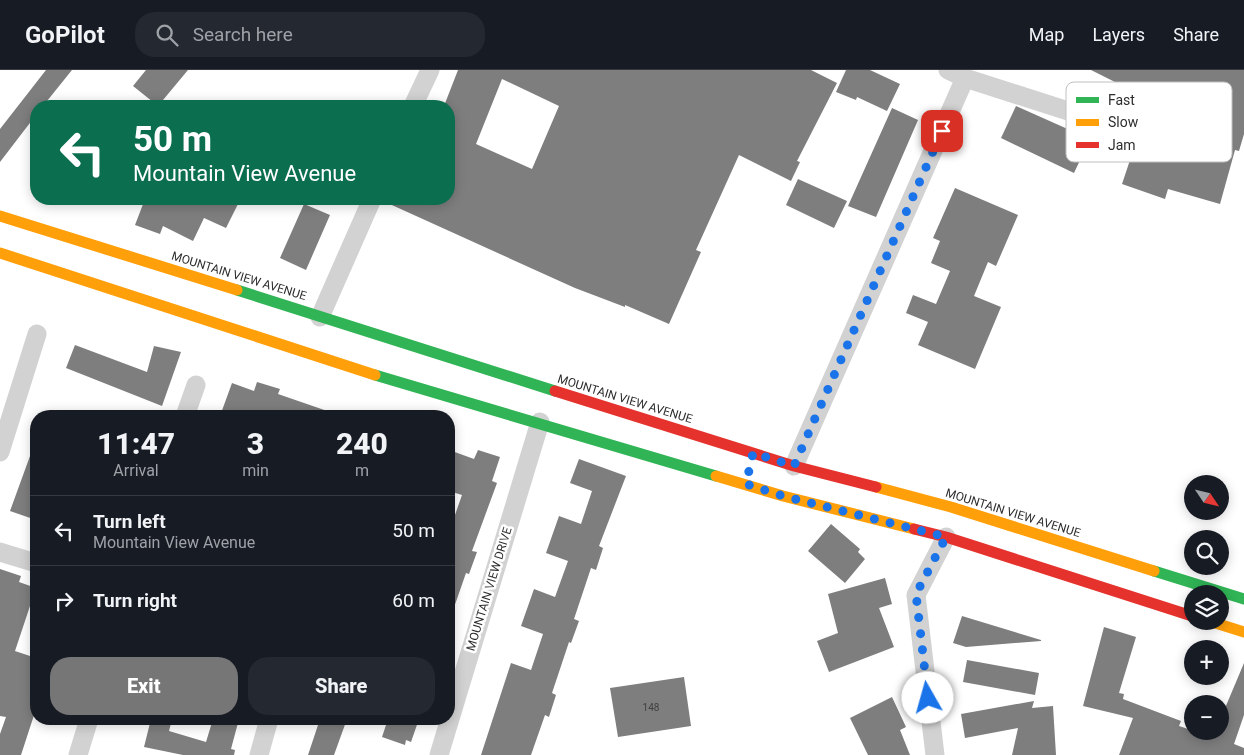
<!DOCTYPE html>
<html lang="en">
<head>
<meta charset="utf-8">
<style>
  body { margin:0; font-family:Roboto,sans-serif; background:#242831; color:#f1f3f6; height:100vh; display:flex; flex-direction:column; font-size:19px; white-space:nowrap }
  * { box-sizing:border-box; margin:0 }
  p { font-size:16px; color:#9ea1a6 }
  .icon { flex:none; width:28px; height:28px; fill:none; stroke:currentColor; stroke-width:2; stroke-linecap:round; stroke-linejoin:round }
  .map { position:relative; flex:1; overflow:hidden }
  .sheet { position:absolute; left:30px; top:340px; width:425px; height:315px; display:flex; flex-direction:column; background:#171b24; border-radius:20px; box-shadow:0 2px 12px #0003 }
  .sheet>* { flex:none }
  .hud { position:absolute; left:30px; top:30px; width:425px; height:105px; border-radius:20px; box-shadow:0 2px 12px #0003; background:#0b6e4f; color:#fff; overflow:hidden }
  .needle { width:32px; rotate:125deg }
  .controls { position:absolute; left:1184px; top:405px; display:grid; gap:10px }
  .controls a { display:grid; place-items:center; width:45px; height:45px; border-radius:50%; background:#171b24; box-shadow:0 2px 12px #0003; font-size:25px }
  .pin { position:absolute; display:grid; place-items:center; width:42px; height:42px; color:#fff; margin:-21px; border-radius:10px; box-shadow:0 2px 8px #0006 }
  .me { position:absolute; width:55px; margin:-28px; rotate:353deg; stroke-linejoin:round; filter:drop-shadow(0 0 4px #0008) }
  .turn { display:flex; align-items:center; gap:18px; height:105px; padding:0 20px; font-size:22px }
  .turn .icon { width:65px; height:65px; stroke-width:2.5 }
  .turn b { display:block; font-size:35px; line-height:42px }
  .eta { display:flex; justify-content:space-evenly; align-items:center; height:85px; text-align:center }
  .eta b { font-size:30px; font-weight:800; line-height:35px }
  .action { display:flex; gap:10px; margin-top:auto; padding:10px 20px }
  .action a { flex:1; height:58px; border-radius:20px; background:#767676; color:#fff; font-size:20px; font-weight:800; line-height:58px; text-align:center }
  .action a+a { background:#242831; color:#f1f3f6 }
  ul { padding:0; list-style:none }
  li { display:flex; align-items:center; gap:15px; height:70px; padding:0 20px; border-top:1px solid #363941 }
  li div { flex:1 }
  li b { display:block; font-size:19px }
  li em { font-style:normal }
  header { display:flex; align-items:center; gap:30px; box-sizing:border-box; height:70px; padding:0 25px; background:#171b24; border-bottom:1px solid #363941 }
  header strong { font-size:24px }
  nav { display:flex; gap:28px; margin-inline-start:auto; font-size:18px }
  .search { width:350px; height:45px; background:#242831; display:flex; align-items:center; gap:12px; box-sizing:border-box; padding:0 18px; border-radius:20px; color:#9ea1a6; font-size:19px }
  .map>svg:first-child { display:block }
  .building { fill:#7e7e7e; fill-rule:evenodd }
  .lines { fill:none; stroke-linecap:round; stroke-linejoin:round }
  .street { stroke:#d2d2d2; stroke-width:19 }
  .fast { stroke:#30b455; stroke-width:11 }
  .slow { stroke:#ff9f0a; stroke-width:11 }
  .jam { stroke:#e5322d; stroke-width:11 }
  .route { stroke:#1a73e8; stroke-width:9; stroke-dasharray:0 16.2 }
  .labels { text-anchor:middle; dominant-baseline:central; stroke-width:5; stroke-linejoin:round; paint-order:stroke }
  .number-label { font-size:10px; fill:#414141 }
  .street-label { font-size:12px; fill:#2d2d2d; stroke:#fff }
  .key { fill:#fff; stroke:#c0c0c0; stroke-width:1 }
  .key-label { font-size:14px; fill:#2d2d2d }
</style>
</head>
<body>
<header>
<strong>GoPilot</strong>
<div class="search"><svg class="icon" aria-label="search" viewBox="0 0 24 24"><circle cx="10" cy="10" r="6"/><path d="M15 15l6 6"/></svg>Search here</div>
<nav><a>Map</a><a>Layers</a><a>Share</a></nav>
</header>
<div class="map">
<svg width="1244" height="685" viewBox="0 0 1244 685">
  <rect width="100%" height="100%" fill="#fff"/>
  <path class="building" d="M 46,0 L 72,0 L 43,36 L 36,36 L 36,45 L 0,92 L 0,59 Z
    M 146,0 L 188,0 L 158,36 L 133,16 Z
    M 458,0 L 811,0 L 837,13 L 797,91 L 800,92 L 791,111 L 739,85 L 696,180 L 701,182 L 669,254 L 625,235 L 625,237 L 575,218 L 383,131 L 383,129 L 449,129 L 449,36 L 444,36 ZM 502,9 L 559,36 L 532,99 L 476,74 Z
    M 846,0 L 870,0 L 900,14 L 887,41 L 857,27 L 856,30 L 836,22 Z
    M 1091,0 L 1244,0 L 1244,64 L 1239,81 L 1235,80 L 1220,134 L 1168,119 L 1165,129 L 1122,114 L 1143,51 L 1137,49 L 1145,27 Z
    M 1016,36 L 1090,69 L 1074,103 L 1001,68 Z
    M 892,38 L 918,50 L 876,147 L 848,136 Z
    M 798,109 L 847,131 L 834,158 L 786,135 Z
    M 955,118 L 1018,145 L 996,196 L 988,192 L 974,226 L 1001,237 L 975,299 L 918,275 L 928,252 L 906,243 L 913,225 L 936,234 L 950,201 L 931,193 L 940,171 L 933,168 Z
    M 145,129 L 227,129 L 238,134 L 226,158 L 204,148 L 193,171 L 163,156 L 160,164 L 135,155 Z
    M 304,134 L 330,145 L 306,200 L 280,188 Z
    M 75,275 L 147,302 L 154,276 L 181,282 L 162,336 L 66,298 Z
    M 257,312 L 280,319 L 278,324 L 333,343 L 332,346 L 220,346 L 232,313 L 254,321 Z
    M 34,375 L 36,375 L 36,450 L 10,441 Z
    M 478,380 L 500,387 L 492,411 L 497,413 L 472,481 L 477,482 L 469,504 L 466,503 L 451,546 L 449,545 L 449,462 L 462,425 L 449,421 L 449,391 L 452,381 L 474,389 Z
    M 579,389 L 626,406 L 599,476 L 603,478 L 596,500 L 591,498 L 574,549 L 579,551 L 571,573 L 569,572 L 552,623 L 556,625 L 549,647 L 545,645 L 531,685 L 481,685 L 511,593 L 531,600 L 543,564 L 521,556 L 534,519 L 555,527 L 568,491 L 546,483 L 559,446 L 581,454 L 592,421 L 570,413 Z
    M 831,454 L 860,479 L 858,482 L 865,489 L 845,513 L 808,481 Z
    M 0,499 L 21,506 L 19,512 L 36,518 L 15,581 L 36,588 L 36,639 L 21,685 L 0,685 L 0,664 L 6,647 L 0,646 Z
    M 885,508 L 892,534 L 879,538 L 894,577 L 829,602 L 817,571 L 838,563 L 828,524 Z
    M 962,546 L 1041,570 L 1041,571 L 966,577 L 953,573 Z
    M 1104,557 L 1136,567 L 1119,623 L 1124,624 L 1123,629 L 1181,651 L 1179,656 L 1213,667 L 1216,661 L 1220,661 L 1220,650 L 1244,593 L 1244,645 L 1234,674 L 1244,678 L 1244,685 L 1119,685 L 1133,648 L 1083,636 Z
    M 967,590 L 1039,603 L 1035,625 L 963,612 Z
    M 684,607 L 691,656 L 618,667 L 610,618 Z
    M 892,627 L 906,657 L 900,660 L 910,685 L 868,685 L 850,648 Z
    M 1034,631 L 1032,638 L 1053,636 L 1056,685 L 1012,685 L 1018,658 L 965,668 L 961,644 Z
    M 151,649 L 172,649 L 169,661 L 206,672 L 213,649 L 239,649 L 231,679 L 235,680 L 234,685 L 183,685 L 144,677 Z
    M 320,649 L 347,649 L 334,685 L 308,685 Z
    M 388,649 L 419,649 L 411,672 L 406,670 L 405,675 L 382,667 Z"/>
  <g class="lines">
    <path class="street" d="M 948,0 L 965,8 L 1093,49
      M 413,36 L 430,0
      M 320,247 L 372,129
      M 185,346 L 196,315
      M 0,382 L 37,264
      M 794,396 L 965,8
      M 0,482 L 36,493
      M 78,685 L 89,649
      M 259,685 L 269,649
      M 439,685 L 540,352
      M 935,685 L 916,525 L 946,467"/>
    <path class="fast" d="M 237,220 L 555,321
      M 375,305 L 716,406
      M 1154,501 L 1244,529"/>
    <path class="slow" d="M 0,146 L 237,220
      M 0,183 L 375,305
      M 716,406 L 783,426 L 914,459
      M 876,417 L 951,437 L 1154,501
      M 1209,551 L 1244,562"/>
    <path class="jam" d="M 555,321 L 794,396 L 876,417
      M 914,459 L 946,467 L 1192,546"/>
  </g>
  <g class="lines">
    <path class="route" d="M 928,628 L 916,524 L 946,467 L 783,426 L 746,414 L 753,383 L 794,396 L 942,61"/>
  </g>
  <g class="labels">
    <g class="number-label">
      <text x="651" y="637">148</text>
    </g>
    <g class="street-label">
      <text transform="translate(239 206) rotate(17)">MOUNTAIN VIEW AVENUE</text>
      <text transform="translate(625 329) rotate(17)">MOUNTAIN VIEW AVENUE</text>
      <text transform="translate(1013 443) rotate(17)">MOUNTAIN VIEW AVENUE</text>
      <text transform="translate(489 519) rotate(-73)">MOUNTAIN VIEW DRIVE</text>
    </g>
  </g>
  <rect x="1066" y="12" width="166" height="80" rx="8" class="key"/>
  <rect x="1076" y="27" width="23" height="6" fill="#30b455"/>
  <rect x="1076" y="49" width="23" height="7" fill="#ff9f0a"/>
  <rect x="1076" y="72" width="23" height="6" fill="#e5322d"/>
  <g class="key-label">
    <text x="1108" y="35">Fast</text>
    <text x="1108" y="57">Slow</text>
    <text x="1108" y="80">Jam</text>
  </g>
</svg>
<div class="controls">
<a><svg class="needle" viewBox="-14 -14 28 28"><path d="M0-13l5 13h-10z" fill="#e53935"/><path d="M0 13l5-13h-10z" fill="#9ea1a6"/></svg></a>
<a><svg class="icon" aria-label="search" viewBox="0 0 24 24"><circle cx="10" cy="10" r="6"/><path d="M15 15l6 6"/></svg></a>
<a><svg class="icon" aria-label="layers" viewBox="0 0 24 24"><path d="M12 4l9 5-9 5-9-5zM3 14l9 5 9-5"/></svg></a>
<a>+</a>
<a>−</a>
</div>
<div class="pin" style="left:942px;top:61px;background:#d93025"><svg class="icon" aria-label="arrive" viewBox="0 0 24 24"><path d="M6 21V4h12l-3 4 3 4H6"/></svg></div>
<svg class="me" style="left:928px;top:628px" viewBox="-20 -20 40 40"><circle r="19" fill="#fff"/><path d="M0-13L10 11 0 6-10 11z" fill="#1a73e8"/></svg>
<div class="hud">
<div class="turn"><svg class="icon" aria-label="left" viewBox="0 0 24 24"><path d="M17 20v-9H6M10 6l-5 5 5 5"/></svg><div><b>50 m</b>Mountain View Avenue</div></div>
</div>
<section class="sheet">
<div class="eta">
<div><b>11:47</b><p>Arrival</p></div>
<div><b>3</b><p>min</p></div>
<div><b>240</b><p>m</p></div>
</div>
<ul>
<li><svg class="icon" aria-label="left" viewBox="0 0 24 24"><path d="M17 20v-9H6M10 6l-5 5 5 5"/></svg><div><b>Turn left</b><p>Mountain View Avenue</p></div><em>50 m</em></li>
<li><svg class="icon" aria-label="right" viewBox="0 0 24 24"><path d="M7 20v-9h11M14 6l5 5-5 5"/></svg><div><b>Turn right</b></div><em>60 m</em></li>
</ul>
<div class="action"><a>Exit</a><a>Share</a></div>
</section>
</div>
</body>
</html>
